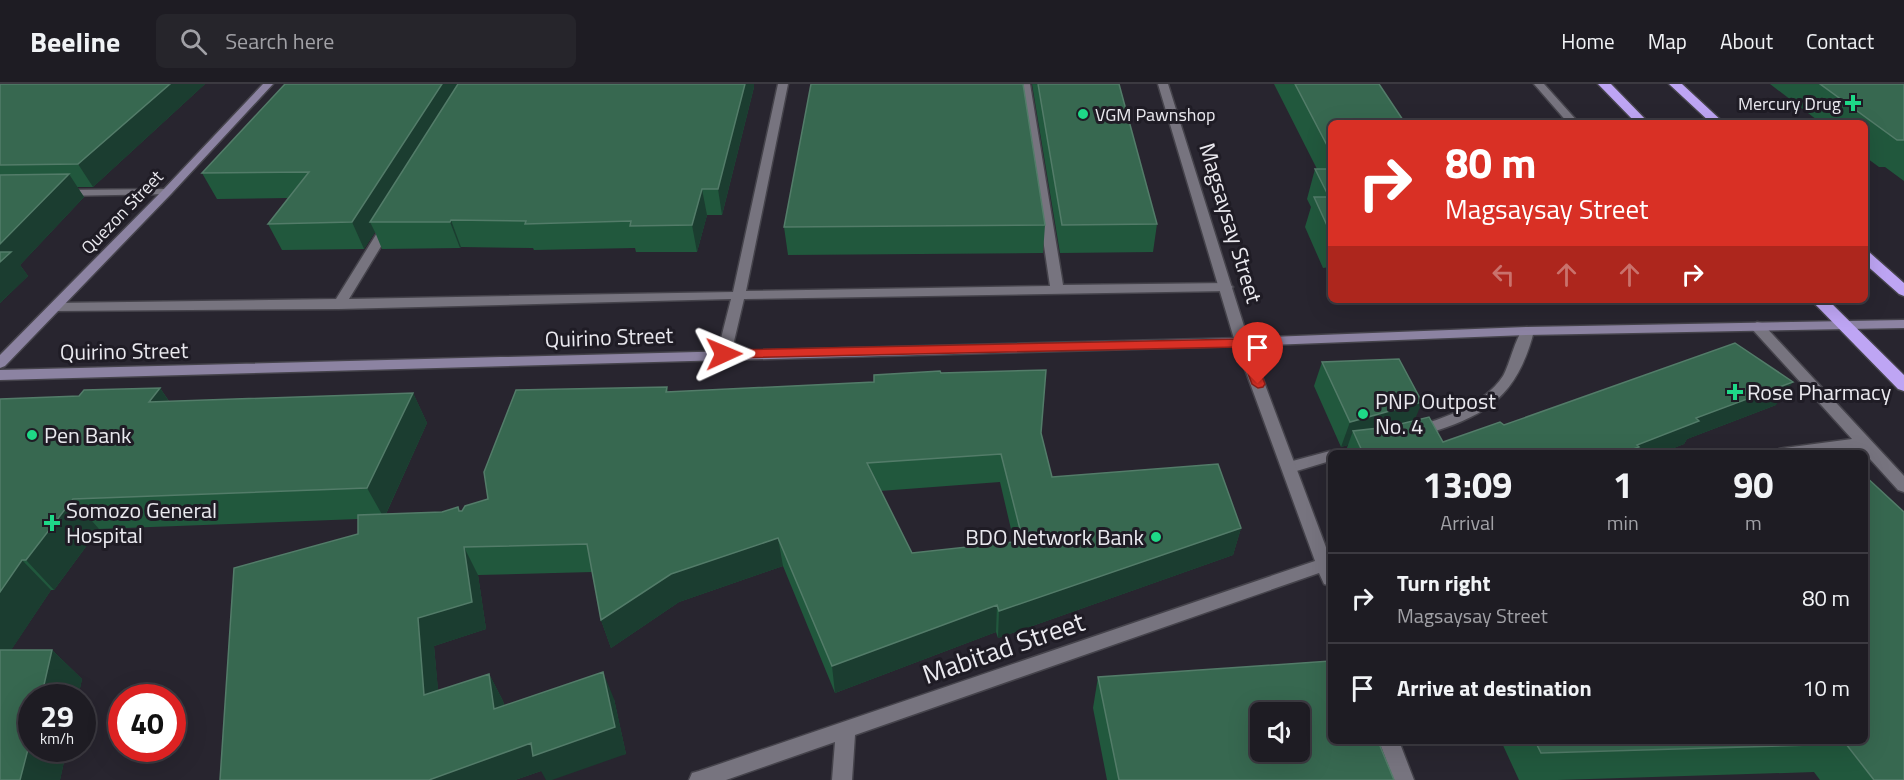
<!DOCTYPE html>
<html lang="en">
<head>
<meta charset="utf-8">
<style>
  body { margin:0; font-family:"Titillium Web",sans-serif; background:#26252b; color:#f1f3f6; height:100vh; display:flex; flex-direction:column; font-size:22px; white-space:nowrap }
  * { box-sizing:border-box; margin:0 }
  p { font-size:20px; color:#a1a1a6 }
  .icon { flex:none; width:33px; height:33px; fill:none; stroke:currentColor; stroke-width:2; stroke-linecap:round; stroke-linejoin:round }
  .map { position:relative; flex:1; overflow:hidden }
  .details { position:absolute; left:1328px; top:366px; width:540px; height:294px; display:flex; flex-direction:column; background:#1e1c23; border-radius:9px; box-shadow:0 6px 24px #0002,0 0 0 2px #3c3a41 }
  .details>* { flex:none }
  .hud { position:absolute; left:1328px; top:36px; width:540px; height:183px; border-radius:9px; box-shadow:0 6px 24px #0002,0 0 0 2px #3c3a41; background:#d93025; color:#fff; overflow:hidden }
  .tools { position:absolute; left:1250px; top:618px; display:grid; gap:12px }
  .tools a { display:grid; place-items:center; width:60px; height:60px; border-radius:9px; background:#1e1c23; box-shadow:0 6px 24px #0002,0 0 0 2px #3c3a41; font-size:30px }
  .speed { position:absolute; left:18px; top:600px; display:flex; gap:12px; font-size:30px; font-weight:700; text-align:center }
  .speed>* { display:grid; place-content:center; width:78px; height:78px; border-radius:50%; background:#1e1c23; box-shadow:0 6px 24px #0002,0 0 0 2px #3c3a41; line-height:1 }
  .speed small { font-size:15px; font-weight:400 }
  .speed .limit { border:9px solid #d22; background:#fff; color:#111 }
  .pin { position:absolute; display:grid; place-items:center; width:51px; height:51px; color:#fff; margin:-62px -26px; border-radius:50% 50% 50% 0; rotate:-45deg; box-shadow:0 0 6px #0007 }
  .pin .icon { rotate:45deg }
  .me { position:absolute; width:66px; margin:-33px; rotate:89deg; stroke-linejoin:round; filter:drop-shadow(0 0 4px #0008) }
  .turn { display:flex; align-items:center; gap:21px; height:126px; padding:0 18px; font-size:27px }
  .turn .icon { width:78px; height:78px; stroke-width:2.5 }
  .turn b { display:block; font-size:42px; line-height:51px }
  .lanes { display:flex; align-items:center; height:57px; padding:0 18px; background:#0003; justify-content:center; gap:30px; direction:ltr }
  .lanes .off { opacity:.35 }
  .eta { display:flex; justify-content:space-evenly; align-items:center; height:102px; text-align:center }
  .eta b { font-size:36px; font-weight:700; line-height:42px }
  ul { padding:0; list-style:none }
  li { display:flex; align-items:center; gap:18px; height:90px; padding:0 18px; border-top:2px solid #3c3a41 }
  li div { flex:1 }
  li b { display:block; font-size:22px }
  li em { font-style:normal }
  header { display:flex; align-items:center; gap:36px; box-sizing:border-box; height:84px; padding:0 30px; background:#1e1c23; border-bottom:2px solid #3c3a41 }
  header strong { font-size:28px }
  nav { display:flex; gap:33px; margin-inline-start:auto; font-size:21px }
  .search { width:420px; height:54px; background:#26252b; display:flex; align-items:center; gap:15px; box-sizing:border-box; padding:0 21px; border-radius:9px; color:#a1a1a6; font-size:22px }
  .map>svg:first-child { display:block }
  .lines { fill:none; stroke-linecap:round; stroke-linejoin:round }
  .lane-casing { stroke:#45434b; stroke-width:3 }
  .street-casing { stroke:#45434b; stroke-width:3 }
  .secondary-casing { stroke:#45434b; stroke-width:3 }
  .highway-casing { stroke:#45434b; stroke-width:3 }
  .lane { fill:#77747f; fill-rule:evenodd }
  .street { fill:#77747f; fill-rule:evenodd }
  .secondary { fill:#8c83a2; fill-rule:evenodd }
  .highway { fill:#bea5f4; fill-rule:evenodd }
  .wall { fill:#21583d; fill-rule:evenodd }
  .shaded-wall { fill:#1b3d30 }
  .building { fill:#376850; stroke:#537c69; stroke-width:1.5; fill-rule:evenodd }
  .route { fill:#d93025; stroke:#8d1f18; stroke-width:1.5 }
  .poi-dot { fill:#1ed887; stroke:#1f1c25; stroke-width:2 }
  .labels { text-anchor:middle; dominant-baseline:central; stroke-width:6; stroke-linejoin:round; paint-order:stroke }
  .far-poi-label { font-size:18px; fill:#eae9ef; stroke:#1f1c25; text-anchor:end }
  .far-street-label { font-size:18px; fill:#eae9ef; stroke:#1f1c25 }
  .street-label { font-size:22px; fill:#eae9ef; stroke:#1f1c25 }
  .poi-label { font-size:22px; fill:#eae9ef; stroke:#1f1c25; text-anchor:start }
  .near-street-label { font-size:27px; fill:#eae9ef; stroke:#1f1c25 }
</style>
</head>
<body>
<header>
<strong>Beeline</strong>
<div class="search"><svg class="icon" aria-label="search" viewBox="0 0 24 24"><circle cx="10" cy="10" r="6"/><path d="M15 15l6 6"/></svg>Search here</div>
<nav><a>Home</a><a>Map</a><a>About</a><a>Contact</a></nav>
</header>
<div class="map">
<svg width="1904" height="696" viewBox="0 0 1904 696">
  <rect width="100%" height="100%" fill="#28252f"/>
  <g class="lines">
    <g class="lane-casing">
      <path id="lane" d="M 778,0 L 788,0 L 746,207 L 1050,202 L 1020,0 L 1030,0 L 1063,201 L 1227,199 L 1233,203 L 1227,207 L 744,215 L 731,270 L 724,274 L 717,270 L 731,215 L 339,225 L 55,227 L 48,223 L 55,219 L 336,215 L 382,141 L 388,137 L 394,141 L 349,215 L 733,208 Z
        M 1534,0 L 1544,0 L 1579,39 L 1568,39 Z
        M 1757,238 L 1762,239 L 1904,392 L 1904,408 L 1898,406 L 1861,365 L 1827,369 L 1776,369 L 1779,365 L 1784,364 L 1852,355 L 1752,245 L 1750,242 Z
        M 1527,243 L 1534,247 C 1516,317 1482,334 1416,353 L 1411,352 L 1408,348 L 1411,344 C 1444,334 1483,322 1503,292 C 1510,281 1517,245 1527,243 Z
        M 1330,367 L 1336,369 L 1330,369 L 1330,377 L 1290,389 L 1285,387 L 1282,383 L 1285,379 Z"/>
    </g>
    <g class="street-casing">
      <path id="street" d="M 1158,0 L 1168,0 L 1249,258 L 1330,474 L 1330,502 L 1324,500 L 1319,489 L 855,651 L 852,696 L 832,696 L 835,658 L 726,696 L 689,696 L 692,689 L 699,687 L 1315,477 L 1235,258 Z
        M 167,105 L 171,106 L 171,110 L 60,112 L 54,109 L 60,106 Z
        M 1379,657 L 1399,657 L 1414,696 L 1394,696 Z"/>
    </g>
    <g class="secondary-casing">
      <path id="secondary" d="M 263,0 L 273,0 L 171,110 L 5,282 L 0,284 L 0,271 L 163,106 Z
        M 1904,236 L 1904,244 L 1527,251 L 1242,262 L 0,296 L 0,286 L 1242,254 L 1527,243 Z"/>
    </g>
    <g class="highway-casing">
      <path id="highway" d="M 1598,0 L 1611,0 L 1649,39 L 1636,39 Z
        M 1669,0 L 1682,0 L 1724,39 L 1711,39 Z
        M 1864,167 L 1869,168 L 1904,199 L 1904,212 L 1899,210 L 1864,179 Z
        M 1811,216 L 1828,216 L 1904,291 L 1904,307 L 1898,305 Z"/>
    </g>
    <use href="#lane" class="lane"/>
    <use href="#street" class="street"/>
    <use href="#secondary" class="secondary"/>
    <use href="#highway" class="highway"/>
  </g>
  <path class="wall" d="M 0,0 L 205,0 L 93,103 L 77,103 L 84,113 L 20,181 L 28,192 L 0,219 Z
    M 285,0 L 754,0 L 754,3 L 722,131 L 707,131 L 697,168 L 636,168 L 635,164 L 534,166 L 533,164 L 461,163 L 460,164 L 382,165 L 375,148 L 364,165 L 282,166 L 268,140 L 288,114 L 217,115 L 202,89 Z
    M 1032,0 L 1119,0 L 1157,140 L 1153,168 L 1060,169 Z
    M 1274,0 L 1380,0 L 1330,39 L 1330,183 L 1323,184 L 1305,143 L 1311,123 L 1307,115 L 1315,85 L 1317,85 Z
    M 1770,0 L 1904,0 L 1904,97 L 1885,83 L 1879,83 L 1864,72 L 1864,39 L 1821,39 Z
    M 1045,141 L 1043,169 L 788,171 L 784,143 Z
    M 1322,278 L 1415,337 L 1443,358 L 1504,341 L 1776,321 L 1687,355 L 1684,360 L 1661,369 L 1345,369 L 1348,361 L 1341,363 L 1314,302 Z
    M 941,289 L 1041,349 L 1052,393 L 1241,444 L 1233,471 L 998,554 L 996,548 L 835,609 L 783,482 L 679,518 L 611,564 L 601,536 L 592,488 L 478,491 L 486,545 L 434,562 L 438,607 L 489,590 L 503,617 L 504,621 L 614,615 L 626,670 L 541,687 L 515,696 L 220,696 L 358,450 L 358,435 L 99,445 L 54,506 L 51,506 L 11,566 L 52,566 L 82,595 L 60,696 L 0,696 L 0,315 L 79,312 L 160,304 L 169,317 L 413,309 L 427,339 L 386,430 L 462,427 L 488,415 L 667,303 L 668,308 L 874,298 ZM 1000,398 L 1014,458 L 912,469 L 880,407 Z
    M 1098,593 L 1394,696 L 1107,696 L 1093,624 Z
    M 1501,657 L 1864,657 L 1904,696 L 1820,696 L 1814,688 L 1558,696 L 1519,696 Z"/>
  <path class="shaded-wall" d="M 170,0 L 205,0 L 93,103 L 78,80 Z
    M 442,0 L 465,0 L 370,138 L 375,148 L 364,165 L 352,138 Z
    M 745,0 L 754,0 L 754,3 L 722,131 L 718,105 Z
    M 69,90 L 84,113 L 20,181 L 28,192 L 0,219 L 0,160 Z
    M 702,105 L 707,131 L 697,168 L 692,141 Z
    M 451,136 L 461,163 L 460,164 L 450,138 Z
    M 1793,298 L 1776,321 L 1687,355 L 1684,360 L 1661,369 L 1622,369 L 1637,361 L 1696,334 Z
    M 160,304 L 180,334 L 149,318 Z
    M 413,309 L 427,339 L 384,434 L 367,404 Z
    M 1422,318 L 1412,343 L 1353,347 L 1348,361 L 1341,363 L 1350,338 Z
    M 73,415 L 99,445 L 54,506 L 26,476 Z
    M 1241,444 L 1233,471 L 998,554 L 999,527 Z
    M 778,454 L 783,482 L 679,518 L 611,564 L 601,536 L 671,490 Z
    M 464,463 L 478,491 L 486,545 L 434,562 L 441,638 L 424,611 L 418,534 Z
    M 22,476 L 51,506 L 0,583 L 0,593 L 0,508 Z
    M 997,521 L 996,548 L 835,609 L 832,582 Z
    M 52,566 L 82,595 L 78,614 L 41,614 Z
    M 603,588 L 614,615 L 626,670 L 552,696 L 546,696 L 541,687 L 515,696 L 429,696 Z
    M 489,590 L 503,617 L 509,651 L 494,625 Z
    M 32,650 L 32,664 L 67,664 L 60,696 L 20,696 Z"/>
  <path class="building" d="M 0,0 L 170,0 L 78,80 L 0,81 Z
    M 285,0 L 442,0 L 352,138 L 268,140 L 309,88 L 202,89 Z
    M 458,0 L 745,0 L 718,105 L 702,105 L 692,141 L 630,142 L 631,137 L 525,140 L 526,137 L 451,136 L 450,138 L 370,138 Z
    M 811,0 L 1023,0 L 1045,141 L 784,143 Z
    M 1038,0 L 1119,0 L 1157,140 L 1062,141 Z
    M 1295,0 L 1379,0 L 1405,39 L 1330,39 L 1330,67 Z
    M 1820,0 L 1904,0 L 1904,56 L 1897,56 Z
    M 1315,85 L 1330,85 L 1330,148 L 1314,113 L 1329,113 Z
    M 69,90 L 0,160 L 0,91 Z
    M 0,168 L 11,168 L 0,178 Z
    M 1735,259 L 1793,298 L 1696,334 L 1699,337 L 1637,361 L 1639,363 L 1622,369 L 1363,369 L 1353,347 L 1388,343 L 1429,333 L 1443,358 L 1500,338 L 1504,341 Z
    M 1399,275 L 1422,318 L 1350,338 L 1322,278 Z
    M 1046,286 L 1041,349 L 1052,393 L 1218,380 L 1241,444 L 999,527 L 997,521 L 832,582 L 778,454 L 671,490 L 601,536 L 587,460 L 464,463 L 472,518 L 418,534 L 424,611 L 489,590 L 494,625 L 603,588 L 615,643 L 533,672 L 531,659 L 429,696 L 220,696 L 234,484 L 358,450 L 358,431 L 442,428 L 458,423 L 459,427 L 462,427 L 465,422 L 488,415 L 484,388 L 516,306 L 667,303 L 666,308 L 874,298 L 874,291 L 940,287 L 941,289 ZM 1001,370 L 1023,457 L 912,469 L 867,379 Z
    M 160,304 L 149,318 L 413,309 L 367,404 L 73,415 L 26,476 L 22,476 L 0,508 L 0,315 L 79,312 L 84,306 Z
    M 1864,391 L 1904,428 L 1904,696 L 1874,696 L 1846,660 L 1541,669 L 1535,657 L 1864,657 Z
    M 0,566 L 52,566 L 41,614 L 32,614 L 32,650 L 20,696 L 0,696 Z
    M 1330,577 L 1330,657 L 1378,657 L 1394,696 L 1119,696 L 1098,593 ZM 1260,628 L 1299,628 L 1299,668 L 1260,668 Z"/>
  <path class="route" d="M 1242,255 L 1249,258 L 1265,300 L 1263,303 L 1258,304 L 1252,300 L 1238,263 L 724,274 L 718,270 L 724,266 Z"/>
  <g class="poi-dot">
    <path d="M1850 10h6v6h6v6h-6v6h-6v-6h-6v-6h6z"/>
    <circle cx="1083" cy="30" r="6"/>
    <path d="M1732 299h6v6h6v6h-6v6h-6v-6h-6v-6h6z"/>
    <circle cx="1363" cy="330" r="6"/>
    <circle cx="32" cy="351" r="6"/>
    <path d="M49 430h6v6h6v6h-6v6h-6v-6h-6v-6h6z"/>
    <circle cx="1156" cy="453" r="6"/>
  </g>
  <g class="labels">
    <g class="far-poi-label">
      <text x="1841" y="19">Mercury Drug</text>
      <text x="1095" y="30" text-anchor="start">VGM Pawnshop</text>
    </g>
    <g class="far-street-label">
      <text transform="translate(122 128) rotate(-46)">Quezon Street</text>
    </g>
    <g class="street-label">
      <text transform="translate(1231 139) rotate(73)">Magsaysay Street</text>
      <text transform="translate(609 253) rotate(-2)">Quirino Street</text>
      <text transform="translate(124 267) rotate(-1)">Quirino Street</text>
    </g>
    <g class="poi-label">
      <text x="1747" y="308">Rose Pharmacy</text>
      <text x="1375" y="317">PNP Outpost<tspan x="1375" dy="25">No. 4</tspan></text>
      <text x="44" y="351">Pen Bank</text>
      <text x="66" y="426">Somozo General<tspan x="66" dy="25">Hospital</tspan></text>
      <text x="1144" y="453" text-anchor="end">BDO Network Bank</text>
    </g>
    <g class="near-street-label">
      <text transform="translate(1003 563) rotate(-19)">Mabitad Street</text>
    </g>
  </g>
</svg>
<div class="tools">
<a><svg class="icon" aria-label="sound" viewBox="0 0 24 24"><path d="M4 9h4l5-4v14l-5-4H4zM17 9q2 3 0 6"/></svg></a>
</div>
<div class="speed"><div>29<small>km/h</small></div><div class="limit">40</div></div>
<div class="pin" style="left:1258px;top:300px;background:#d93025"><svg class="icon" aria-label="arrive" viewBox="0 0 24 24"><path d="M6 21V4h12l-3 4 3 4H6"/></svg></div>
<svg class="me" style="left:724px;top:270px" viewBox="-20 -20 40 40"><path d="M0-17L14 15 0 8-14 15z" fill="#d93025" stroke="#fff" stroke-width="4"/></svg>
<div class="hud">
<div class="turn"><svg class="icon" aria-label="right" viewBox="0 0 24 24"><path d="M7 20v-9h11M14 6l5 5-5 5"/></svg><div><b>80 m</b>Magsaysay Street</div></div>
<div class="lanes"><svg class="icon off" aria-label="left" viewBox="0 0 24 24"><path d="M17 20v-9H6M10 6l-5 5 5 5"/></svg><svg class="icon off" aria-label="ahead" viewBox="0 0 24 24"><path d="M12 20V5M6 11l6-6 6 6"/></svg><svg class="icon off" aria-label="ahead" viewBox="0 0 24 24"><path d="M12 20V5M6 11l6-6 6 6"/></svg><svg class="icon" aria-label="right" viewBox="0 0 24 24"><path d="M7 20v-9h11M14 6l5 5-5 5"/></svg></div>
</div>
<section class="details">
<div class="eta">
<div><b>13:09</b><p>Arrival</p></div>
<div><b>1</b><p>min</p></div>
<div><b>90</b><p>m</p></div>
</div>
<ul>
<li><svg class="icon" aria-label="right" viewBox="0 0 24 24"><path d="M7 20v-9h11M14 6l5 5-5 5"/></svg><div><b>Turn right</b><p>Magsaysay Street</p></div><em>80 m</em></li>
<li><svg class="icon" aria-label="arrive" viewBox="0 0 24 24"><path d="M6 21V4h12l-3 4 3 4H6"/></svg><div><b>Arrive at destination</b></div><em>10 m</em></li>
</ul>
</section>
</div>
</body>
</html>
